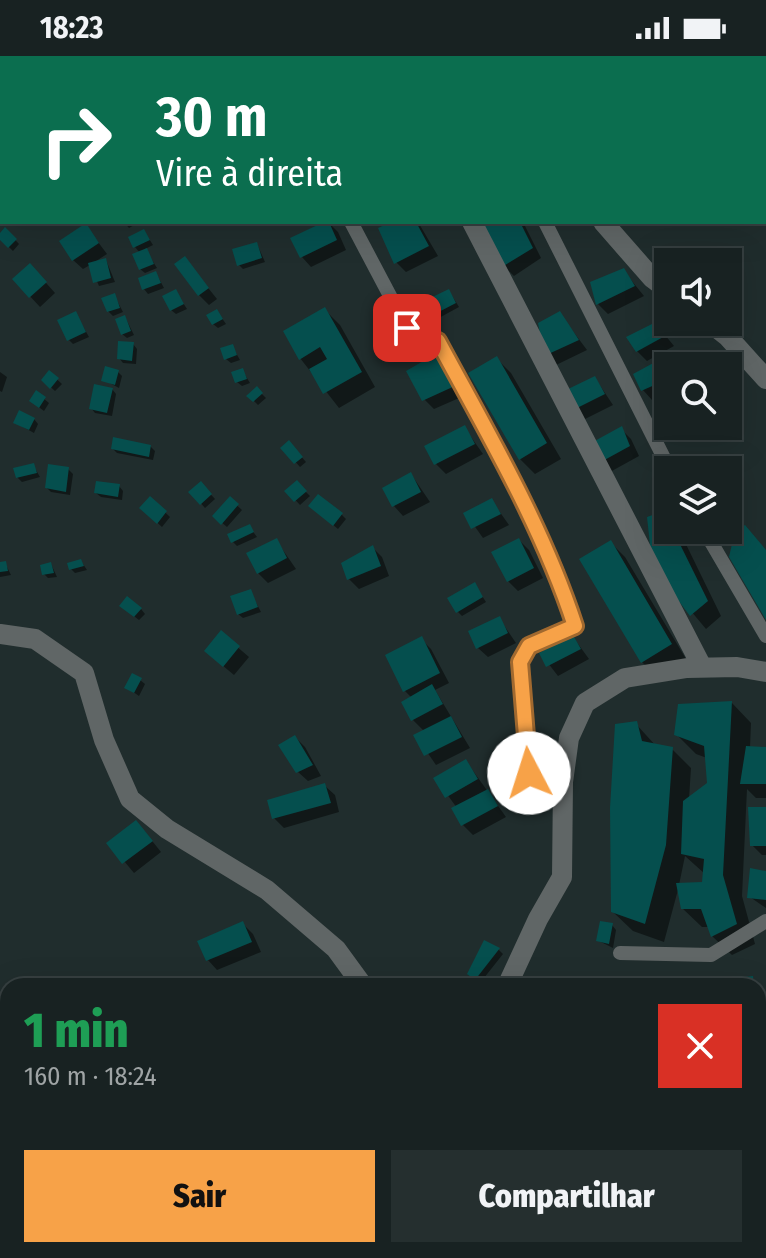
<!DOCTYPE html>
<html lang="pt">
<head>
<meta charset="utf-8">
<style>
  body { margin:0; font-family:"Fira Sans Condensed",sans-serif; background:#252f2f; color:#f1f3f6; height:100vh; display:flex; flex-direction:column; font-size:30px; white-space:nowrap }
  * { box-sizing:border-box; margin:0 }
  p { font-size:26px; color:#9fa4a5 }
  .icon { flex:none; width:44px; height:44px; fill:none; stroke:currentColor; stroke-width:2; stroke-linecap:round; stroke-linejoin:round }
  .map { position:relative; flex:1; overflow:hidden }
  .details { position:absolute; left:0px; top:922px; width:766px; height:280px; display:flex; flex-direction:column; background:#182222; border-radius:24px 24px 0 0; box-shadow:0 8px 32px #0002,0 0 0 2px #363f40 }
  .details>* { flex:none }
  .banner { position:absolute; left:0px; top:0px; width:766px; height:168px; box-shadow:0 8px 32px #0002,0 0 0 2px #363f40; background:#0b6e4f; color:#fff; overflow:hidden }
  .tools { position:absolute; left:654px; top:192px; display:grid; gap:16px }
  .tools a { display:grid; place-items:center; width:88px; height:88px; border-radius:0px; background:#182222; box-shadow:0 8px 32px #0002,0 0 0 2px #363f40; font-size:40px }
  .pin { position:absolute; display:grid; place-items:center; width:68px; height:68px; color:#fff; margin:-34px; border-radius:16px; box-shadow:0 4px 12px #0006 }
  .me { position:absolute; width:88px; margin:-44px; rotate:355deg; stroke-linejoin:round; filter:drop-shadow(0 0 6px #0008) }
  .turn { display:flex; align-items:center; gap:28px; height:168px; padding:0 24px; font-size:36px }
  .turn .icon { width:104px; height:104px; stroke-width:2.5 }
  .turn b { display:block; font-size:56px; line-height:68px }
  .round { display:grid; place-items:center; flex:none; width:84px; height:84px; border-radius:0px; background:#252f2f }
  .summary { display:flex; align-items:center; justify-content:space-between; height:136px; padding:0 24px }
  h1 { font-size:48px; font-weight:800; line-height:60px; color:#1e9e55 }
  .action { display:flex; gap:16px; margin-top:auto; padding:16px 24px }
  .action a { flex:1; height:92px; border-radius:0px; background:#f7a248; color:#111; font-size:32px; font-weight:800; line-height:92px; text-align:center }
  .action a+a { background:#252f2f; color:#f1f3f6 }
  .status { display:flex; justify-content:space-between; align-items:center; height:56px; padding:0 40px; background:#182222; direction:ltr }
  .status svg { height:22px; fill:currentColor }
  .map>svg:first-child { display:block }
  .shadow { fill:#0007; fill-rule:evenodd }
  .building { fill:#054f4e }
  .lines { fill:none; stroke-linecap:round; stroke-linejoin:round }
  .service { stroke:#606666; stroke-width:14 }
  .minor { stroke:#606666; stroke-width:20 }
  .route-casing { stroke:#a1692f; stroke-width:20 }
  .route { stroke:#f7a248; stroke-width:14 }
</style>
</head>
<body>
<div class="status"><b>18:23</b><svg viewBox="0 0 49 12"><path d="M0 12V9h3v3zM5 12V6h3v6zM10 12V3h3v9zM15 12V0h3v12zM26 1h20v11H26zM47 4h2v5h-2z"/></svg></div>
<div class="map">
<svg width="766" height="1202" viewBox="0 0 766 1202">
  <rect width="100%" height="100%" fill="#202d2d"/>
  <path class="shadow" d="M 12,0 L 32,0 L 33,2 L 13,2 Z
    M 81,0 L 101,0 L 102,2 L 83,2 Z
    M 182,0 L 211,0 L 213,2 L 186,2 Z
    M 764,48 L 766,50 L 766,91 L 764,89 Z
    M 124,166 L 135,166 L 136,168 L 129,172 Z
    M 328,166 L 338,176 L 346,194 L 311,211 L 302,201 Z
    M 395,166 L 418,166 L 438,200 L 406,216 L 396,206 Z
    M 481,166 L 523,166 L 541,202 L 514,220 L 504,210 Z
    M 86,170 L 107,198 L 93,207 L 106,204 L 115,226 L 99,230 L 90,209 L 83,213 L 73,204 Z
    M 6,174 L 19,188 L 13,195 L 0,182 Z
    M 144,175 L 153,189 L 145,193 L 157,212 L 145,217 L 140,213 L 140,197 L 135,191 Z
    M 257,188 L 265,206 L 243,213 L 239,209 Z
    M 185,203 L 217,243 L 209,249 L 199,239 Z
    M 623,214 L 644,240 L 608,258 L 598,248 L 593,228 Z
    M 156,217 L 164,232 L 148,238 L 144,233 Z
    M 39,219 L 55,237 L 40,251 L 14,223 Z
    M 449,235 L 459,251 L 437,263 L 433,258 Z
    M 176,236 L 187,253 L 176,258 L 171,254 Z
    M 114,239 L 123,256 L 113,260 L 108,255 Z
    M 325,254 L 340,269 L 375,331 L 339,352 L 300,302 Z
    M 217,255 L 226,268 L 218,272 L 213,268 Z
    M 76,258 L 89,281 L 73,288 L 69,284 Z
    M 560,258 L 587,294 L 556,309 L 546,299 Z
    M 125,261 L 134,279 L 127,282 L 122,278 Z
    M 656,268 L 674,290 L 647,305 L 637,295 Z
    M 133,288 L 137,293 L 136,308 L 123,307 L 119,302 Z
    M 232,290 L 240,304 L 231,307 L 226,303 Z
    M 439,299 L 466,339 L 434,353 L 424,343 Z
    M 669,300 L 679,310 L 668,310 L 668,337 L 652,344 L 643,334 Z
    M 496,302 L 511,317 L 561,403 L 535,418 L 520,403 Z
    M 242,314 L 250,327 L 242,330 L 237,326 Z
    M 0,316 L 7,321 L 2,336 L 0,335 Z
    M 118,316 L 122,320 L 119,332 L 104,324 Z
    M 50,317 L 62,328 L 55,335 L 43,324 Z
    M 595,322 L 613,349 L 581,365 L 571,355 Z
    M 112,333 L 116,338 L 112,360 L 95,357 L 91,352 Z
    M 257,333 L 266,342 L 258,349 L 249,340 Z
    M 37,337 L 49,347 L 44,355 L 36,349 Z
    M 668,350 L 668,370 L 694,370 L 674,382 L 664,372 Z
    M 34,363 L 38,368 L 34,377 L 16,367 Z
    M 464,371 L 483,398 L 446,418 L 436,408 Z
    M 621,373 L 631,383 L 639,400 L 610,416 L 600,406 Z
    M 150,390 L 155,395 L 153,404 L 117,397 L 113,393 Z
    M 293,391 L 306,406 L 300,411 L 283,392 Z
    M 33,409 L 40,421 L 22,426 L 17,421 Z
    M 68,413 L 73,418 L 70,439 L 51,436 L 47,432 Z
    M 411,418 L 430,446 L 403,460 L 394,450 Z
    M 297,427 L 310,440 L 300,449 L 287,435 Z
    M 201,428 L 215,443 L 205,452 L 191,436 Z
    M 119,430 L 123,435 L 122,444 L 101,441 L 96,437 Z
    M 150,442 L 170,461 L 162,471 L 141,452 Z
    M 230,443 L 242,454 L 227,471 L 214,460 Z
    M 492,445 L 509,469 L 483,482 L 466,458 Z
    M 315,454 L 341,458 L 346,463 L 338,473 Z
    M 664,457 L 668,462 L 668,474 L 679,474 L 721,560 L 706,573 L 660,518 Z
    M 249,470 L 257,481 L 237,490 L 233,486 Z
    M 276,484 L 296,513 L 268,527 L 258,517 Z
    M 519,484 L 529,494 L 543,522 L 518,535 L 508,525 Z
    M 611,487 L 625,501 L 686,603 L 657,621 L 642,606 Z
    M 373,492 L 382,501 L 389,520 L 359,533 L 349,523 L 343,508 Z
    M 81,505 L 87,514 L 75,517 L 71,513 Z
    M 5,507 L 11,519 L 0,521 L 0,508 Z
    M 51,508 L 57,521 L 48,522 L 44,518 Z
    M 475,529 L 486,546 L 462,560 L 458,556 Z
    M 250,535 L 261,556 L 243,562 L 238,558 Z
    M 141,553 L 145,558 L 139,564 L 126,554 Z
    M 499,562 L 516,587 L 488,601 L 478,592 Z
    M 221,577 L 249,601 L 234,619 L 216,604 Z
    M 573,581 L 589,603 L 558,620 L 541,598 Z
    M 421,583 L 431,593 L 449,627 L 435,634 L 470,692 L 436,709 L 416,680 L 425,676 L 413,664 L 412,642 L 405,635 Z
    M 140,624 L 145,628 L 139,640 L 126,631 Z
    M 732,647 L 751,667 L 750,692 L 766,693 L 766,742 L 756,742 L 747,733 L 742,840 L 755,888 L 732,899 L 712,880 L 709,871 L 702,871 L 682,852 L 679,830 L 664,886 L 633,875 L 613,856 L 636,668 L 656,690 L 672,693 L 691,712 L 689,743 L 709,728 L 707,702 L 696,698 L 676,678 ZM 685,800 L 705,818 L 704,828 L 679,829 Z
    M 295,681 L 305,691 L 321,720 L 308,725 L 298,716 Z
    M 466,705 L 506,761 L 473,779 L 463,769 L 454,753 L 457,752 L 436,723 Z
    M 325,730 L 335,739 L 339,756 L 284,772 L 274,762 Z
    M 766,753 L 766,799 L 762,799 L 752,789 Z
    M 145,776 L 161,796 L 134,817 L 109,787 Z
    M 766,817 L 766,852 L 750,841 Z
    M 243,868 L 253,878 L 261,896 L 217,914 L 208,904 Z
    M 612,869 L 616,874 L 613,892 L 599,885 Z
    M 498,893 L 503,898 L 480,927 L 474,922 Z
    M 752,923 L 762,932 L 766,961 L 758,963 L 758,930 L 693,930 Z
    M 760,979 L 766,985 L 766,1018 L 758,1023 Z
    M 758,1040 L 766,1041 L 766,1089 L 758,1089 Z
    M 758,1157 L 766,1168 L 766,1202 L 697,1202 L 691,1194 L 758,1194 Z
    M 239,1194 L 309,1194 L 284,1202 L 247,1202 Z
    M 526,1194 L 618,1194 L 622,1202 L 531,1202 Z"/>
  <path class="building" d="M 324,166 L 329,166 L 337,184 L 300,202 L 290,182 Z
    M 391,166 L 416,166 L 429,190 L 394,208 L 378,172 Z
    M 479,166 L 520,166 L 533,192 L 502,211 Z
    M 86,167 L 99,187 L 72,205 L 59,185 Z
    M 5,171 L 17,183 L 8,192 L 0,184 L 0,177 Z
    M 144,173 L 150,184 L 133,192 L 128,181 Z
    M 257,186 L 262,202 L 237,210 L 232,193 Z
    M 147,192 L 154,208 L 139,214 L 132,198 Z
    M 185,200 L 209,232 L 198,240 L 174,208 Z
    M 106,202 L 111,222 L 93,227 L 88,207 Z
    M 30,207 L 47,226 L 29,242 L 12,223 Z
    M 624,212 L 635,230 L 596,249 L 590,226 Z
    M 156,215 L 161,227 L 142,234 L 138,222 Z
    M 176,233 L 184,248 L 170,255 L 162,240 Z
    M 449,233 L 456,247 L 431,260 L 424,245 Z
    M 115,237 L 120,252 L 107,256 L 101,242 Z
    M 325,251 L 362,316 L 323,338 L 309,313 L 327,303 L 320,291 L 299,304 L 283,275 Z
    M 217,253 L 223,263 L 212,269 L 206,259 Z
    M 76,255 L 86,276 L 67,285 L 57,264 Z
    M 560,255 L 579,284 L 544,300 L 538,267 Z
    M 125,259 L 131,275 L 121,279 L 115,263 Z
    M 656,266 L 665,280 L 636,296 L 626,281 Z
    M 118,285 L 134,286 L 132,305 L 117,303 Z
    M 233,288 L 237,299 L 224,304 L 220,292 Z
    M 439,296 L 457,329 L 422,345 L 406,315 Z
    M 670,298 L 674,310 L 668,310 L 668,323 L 641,335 L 633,318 Z
    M 497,300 L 547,387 L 519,404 L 468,317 Z
    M 105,310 L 119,314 L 115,329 L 101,325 Z
    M 243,312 L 247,323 L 235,327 L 231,316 Z
    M 49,314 L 59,322 L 50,333 L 41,324 Z
    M 595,320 L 605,338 L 569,356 L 564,335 Z
    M 94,328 L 113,332 L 107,357 L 89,353 Z
    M 257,330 L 263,337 L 253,346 L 246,340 Z
    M 36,334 L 46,341 L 39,352 L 29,345 Z
    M 668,347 L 668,370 L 662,373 L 652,357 Z
    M 19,354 L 35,362 L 29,374 L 13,367 Z
    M 465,369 L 475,388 L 434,409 L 424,390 Z
    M 622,370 L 630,390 L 599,407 L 591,387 Z
    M 113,381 L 151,389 L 149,401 L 111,393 Z
    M 289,384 L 303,401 L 294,408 L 280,392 Z
    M 34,407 L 37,417 L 16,422 L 13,412 Z
    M 48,408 L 69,411 L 66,436 L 45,432 Z
    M 411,416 L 421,436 L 392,451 L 382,432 Z
    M 297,424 L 307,435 L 294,446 L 284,435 Z
    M 96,425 L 120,428 L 118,441 L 94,437 Z
    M 201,425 L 212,438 L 200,449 L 188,436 Z
    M 318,438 L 343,457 L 333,470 L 308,450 Z
    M 150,440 L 167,455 L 157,468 L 139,452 Z
    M 230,440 L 239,448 L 221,469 L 212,460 Z
    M 492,442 L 501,458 L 471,473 L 463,457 Z
    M 664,455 L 668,474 L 673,474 L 708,545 L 690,560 L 659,519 L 650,489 L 647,461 Z
    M 250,468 L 254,476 L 231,487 L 227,478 Z
    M 745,469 L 766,494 L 766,564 L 729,501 L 735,475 Z
    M 277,482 L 287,502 L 257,518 L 246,497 Z
    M 519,482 L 534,512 L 507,526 L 491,496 Z
    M 611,484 L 672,588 L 641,607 L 579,503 Z
    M 373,489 L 381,510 L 347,524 L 341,507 Z
    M 81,503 L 84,510 L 69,514 L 67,507 Z
    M 6,505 L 8,515 L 0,516 L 0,506 Z
    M 51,506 L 54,517 L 42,519 L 40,509 Z
    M 475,526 L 483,541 L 456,557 L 447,542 Z
    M 251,533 L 258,551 L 237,559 L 230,540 Z
    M 127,540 L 142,552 L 134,561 L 119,550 Z
    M 500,560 L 508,577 L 476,593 L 468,575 Z
    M 221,574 L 240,590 L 223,611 L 204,595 Z
    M 573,579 L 581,593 L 546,611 L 539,597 Z
    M 422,580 L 440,617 L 403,636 L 385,599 Z
    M 132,617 L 142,622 L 134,637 L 124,632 Z
    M 432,628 L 443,648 L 411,665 L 401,646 Z
    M 732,645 L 723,819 L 737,868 L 711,881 L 701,853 L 681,853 L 676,827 L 702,826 L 704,803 L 681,798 L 683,745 L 707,727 L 704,690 L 674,679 L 678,648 Z
    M 451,660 L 462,681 L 424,700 L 413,679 Z
    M 637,665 L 642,685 L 673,691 L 666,789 L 645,868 L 611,856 L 610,752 L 615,668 Z
    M 295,679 L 313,709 L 296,717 L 278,689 Z
    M 746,690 L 766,691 L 766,728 L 740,728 Z
    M 466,703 L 478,723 L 445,742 L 433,722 Z
    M 325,727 L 331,747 L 272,763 L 267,744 Z
    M 488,733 L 498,750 L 461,770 L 451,752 Z
    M 748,751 L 766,751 L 766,790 L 750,790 Z
    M 136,764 L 153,785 L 122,808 L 106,787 Z
    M 750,812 L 766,815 L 766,844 L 747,842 Z
    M 243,865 L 252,886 L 206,905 L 197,885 Z
    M 600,865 L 613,867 L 609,888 L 596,885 Z
    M 484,884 L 500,892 L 475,924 L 467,918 Z
    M 753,920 L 754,930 L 690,930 L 689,928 Z
    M 761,977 L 765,993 L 758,998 L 758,978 Z
    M 758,1038 L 766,1039 L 766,1080 L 758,1078 Z
    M 758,1163 L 766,1178 L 766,1187 L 758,1192 Z
    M 523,1194 L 610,1194 L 613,1198 L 606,1202 L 529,1202 Z
    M 689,1194 L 754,1194 L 741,1202 L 695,1202 Z
    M 450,1195 L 505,1196 L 504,1202 L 400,1202 Z
    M 211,1198 L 212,1202 L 184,1202 L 184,1200 Z"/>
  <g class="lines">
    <path class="service" d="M 460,0 L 461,2
      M 351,166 L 407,272 L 438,285 L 532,460 L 557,514 L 575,570 L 529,590 L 520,606 L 529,717 L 563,746
      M 545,166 L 670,414
      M 704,474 L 766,580
      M 620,897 L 711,899 L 766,865"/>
    <path class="minor" d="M 472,166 L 702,611
      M 603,166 L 652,222 L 668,234
      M 709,266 L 728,281 L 766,323
      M 0,578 L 35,583 L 84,617 L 104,684 L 130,743 L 167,773 L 267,834 L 336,893 L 363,930
      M 507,930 L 538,863 L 562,821 L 563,726 L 569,682 L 585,647 L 625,622 L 687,612 L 737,611 L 766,616
      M 758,1126 L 766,1125
      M 508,1194 L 513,1202
      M 628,1194 L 633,1202
      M 651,1202 L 662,1194"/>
  </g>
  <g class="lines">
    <g class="route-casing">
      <path id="route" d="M 407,272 L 438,285 C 488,378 542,469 575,570 L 529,590 L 520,606 L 529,717"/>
    </g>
    <use href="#route" class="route"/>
  </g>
</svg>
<div class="tools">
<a><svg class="icon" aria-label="sound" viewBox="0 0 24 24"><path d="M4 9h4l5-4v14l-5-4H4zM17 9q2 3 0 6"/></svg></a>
<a><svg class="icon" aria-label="search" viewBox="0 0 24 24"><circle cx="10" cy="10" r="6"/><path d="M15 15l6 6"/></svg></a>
<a><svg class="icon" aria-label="layers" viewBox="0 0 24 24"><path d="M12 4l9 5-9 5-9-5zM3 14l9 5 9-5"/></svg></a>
</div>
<div class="pin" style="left:407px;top:272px;background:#d93025"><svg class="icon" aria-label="arrive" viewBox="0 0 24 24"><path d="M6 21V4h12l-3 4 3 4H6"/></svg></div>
<svg class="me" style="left:529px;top:717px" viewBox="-20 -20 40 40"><circle r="19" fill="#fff"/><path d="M0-13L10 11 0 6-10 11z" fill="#f7a248"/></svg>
<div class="banner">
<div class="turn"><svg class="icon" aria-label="right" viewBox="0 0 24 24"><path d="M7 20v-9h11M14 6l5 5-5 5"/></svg><div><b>30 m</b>Vire à direita</div></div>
</div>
<section class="details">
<div class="summary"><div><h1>1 min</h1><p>160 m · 18:24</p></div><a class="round" style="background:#d93025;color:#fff"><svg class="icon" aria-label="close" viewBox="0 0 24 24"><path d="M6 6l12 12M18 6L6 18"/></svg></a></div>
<div class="action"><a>Sair</a><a>Compartilhar</a></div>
</section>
</div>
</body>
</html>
